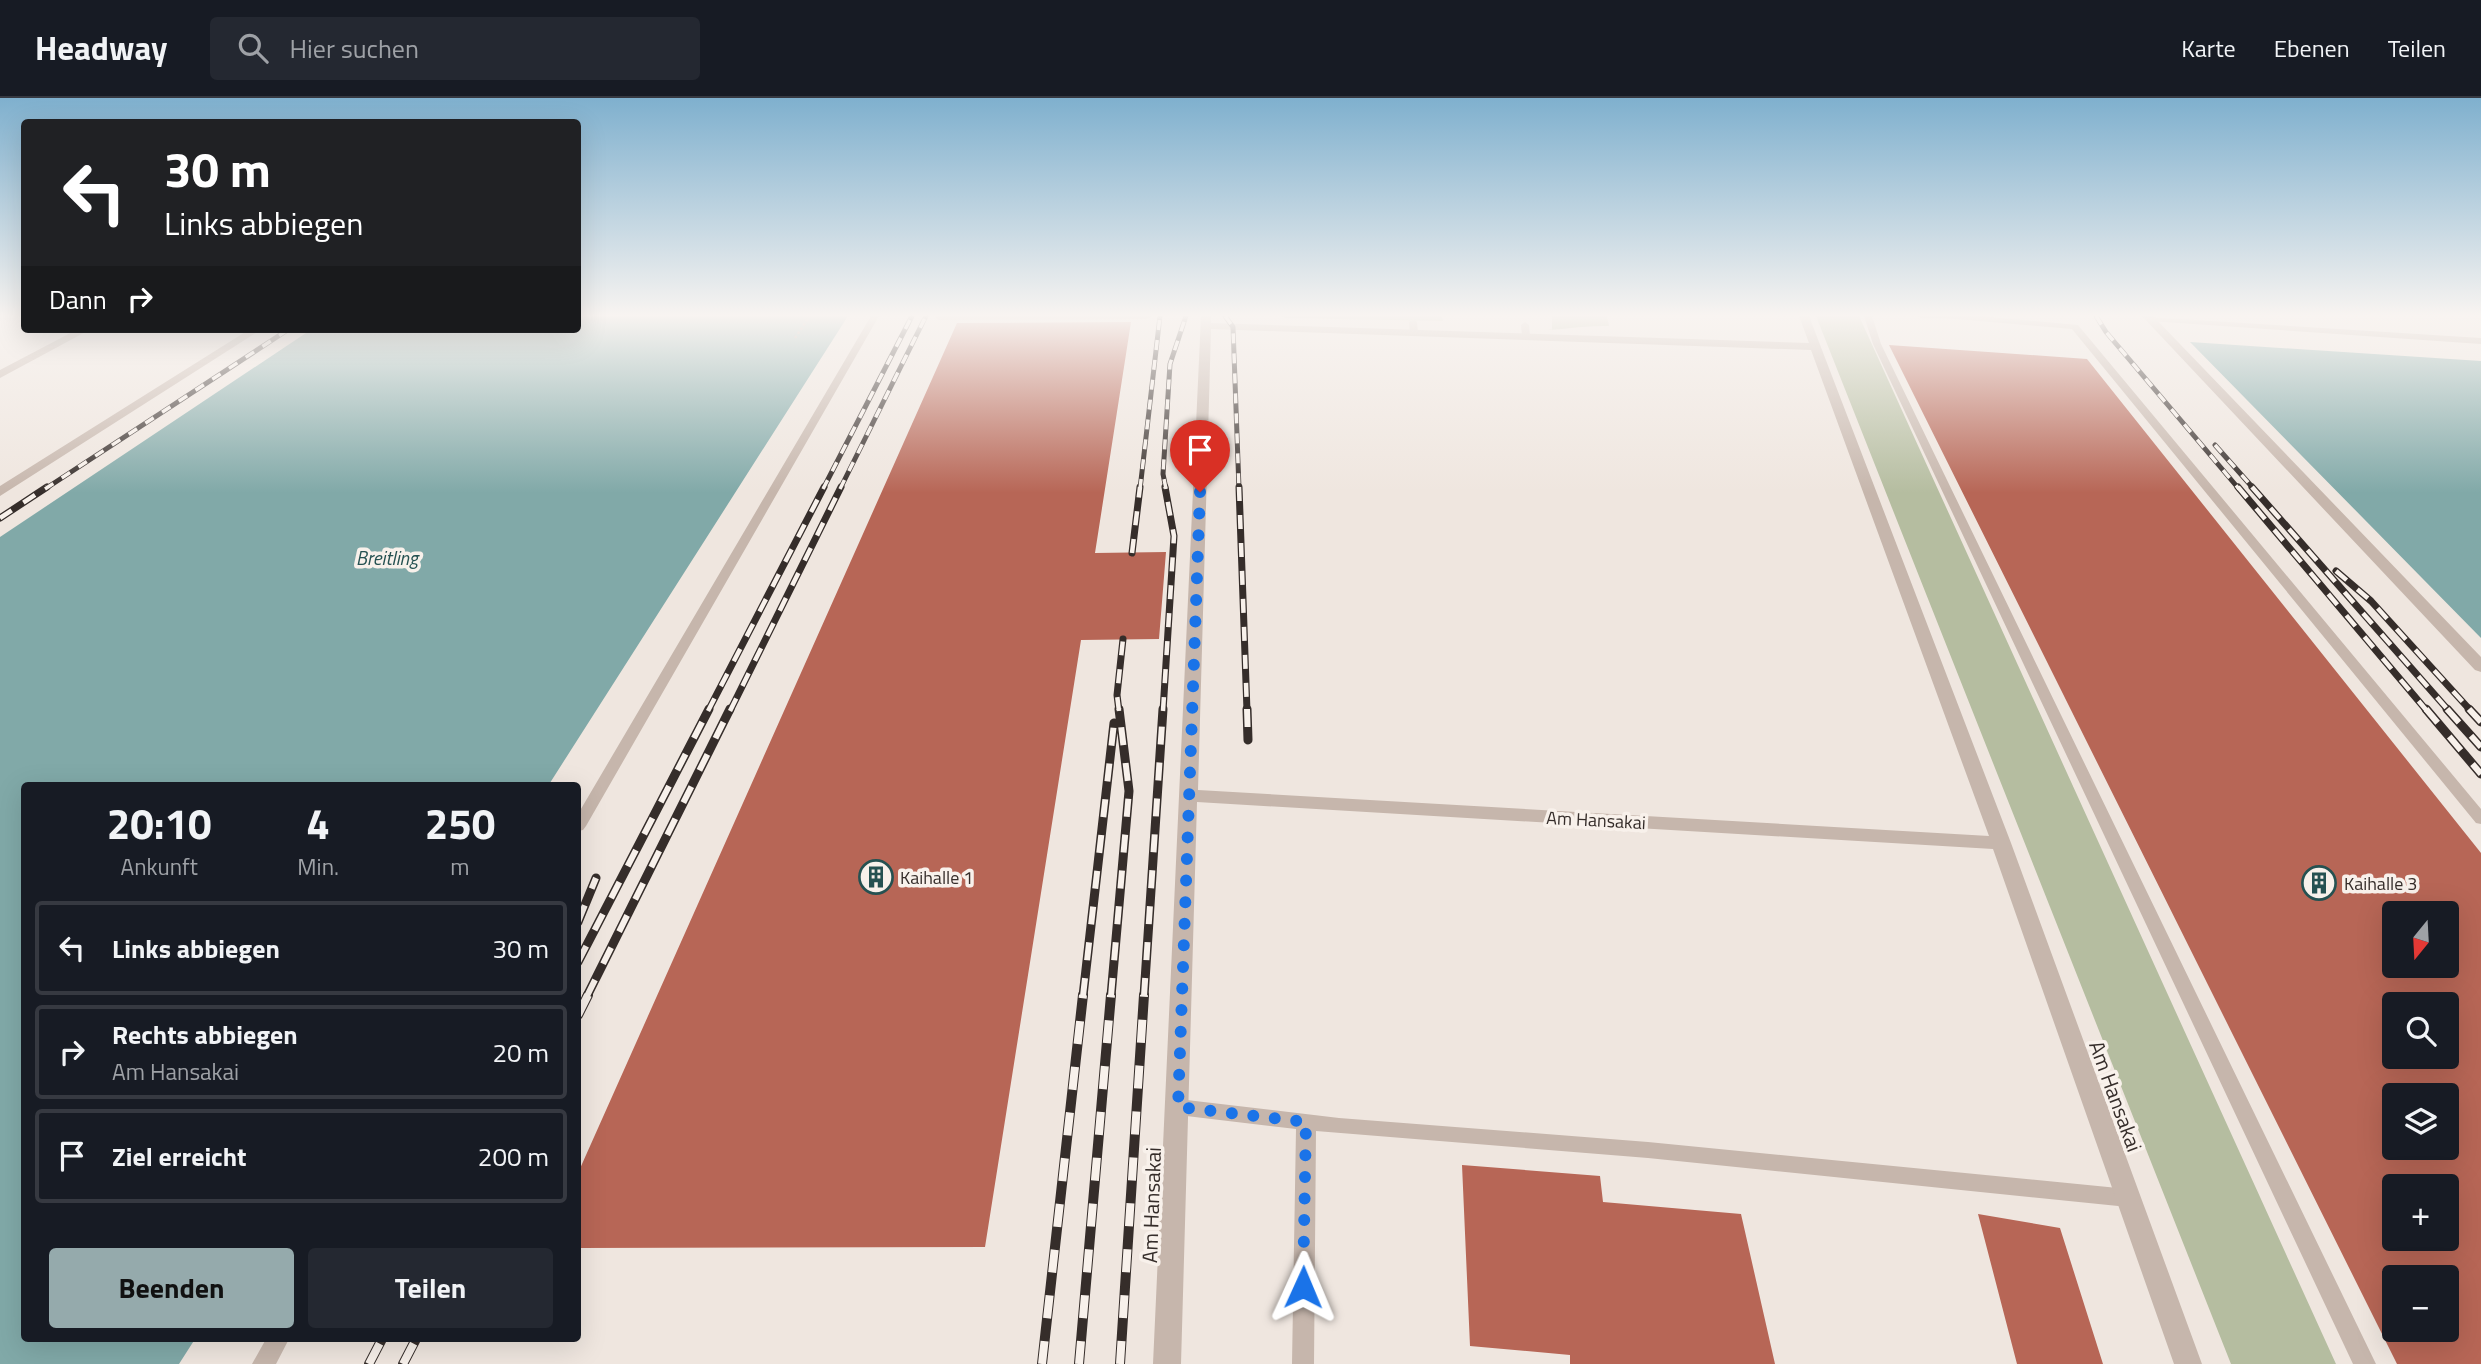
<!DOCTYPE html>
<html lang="de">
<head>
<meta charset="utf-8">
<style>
  body { margin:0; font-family:"Titillium Web",sans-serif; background:#242831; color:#f1f3f6; height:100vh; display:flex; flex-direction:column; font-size:26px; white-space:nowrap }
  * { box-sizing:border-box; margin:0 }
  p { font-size:23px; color:#9ea1a6 }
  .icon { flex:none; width:38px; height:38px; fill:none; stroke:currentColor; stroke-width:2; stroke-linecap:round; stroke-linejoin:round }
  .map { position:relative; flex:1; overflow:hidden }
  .panel { position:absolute; left:21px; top:684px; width:560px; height:560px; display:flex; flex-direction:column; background:#171b24; border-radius:7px; box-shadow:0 7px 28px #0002 }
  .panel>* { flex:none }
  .top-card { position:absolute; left:21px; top:21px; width:560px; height:214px; border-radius:7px; box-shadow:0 7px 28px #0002; background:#202124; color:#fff; overflow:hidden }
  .needle { width:46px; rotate:198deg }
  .fabs { position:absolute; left:2382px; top:803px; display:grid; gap:14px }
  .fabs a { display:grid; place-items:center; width:77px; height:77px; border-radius:7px; background:#171b24; box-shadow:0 7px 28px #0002; font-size:35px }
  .pin { position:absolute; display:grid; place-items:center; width:60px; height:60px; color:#fff; margin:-72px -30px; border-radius:50% 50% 50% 0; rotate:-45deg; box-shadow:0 0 7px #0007 }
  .pin .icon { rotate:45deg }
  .me { position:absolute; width:77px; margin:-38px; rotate:1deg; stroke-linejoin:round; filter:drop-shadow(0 0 5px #0008) }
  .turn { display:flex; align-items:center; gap:24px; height:147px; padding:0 28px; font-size:32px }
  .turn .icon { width:91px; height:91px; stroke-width:2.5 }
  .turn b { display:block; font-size:49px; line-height:60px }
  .then { display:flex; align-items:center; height:66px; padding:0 28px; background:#0003; gap:14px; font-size:26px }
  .eta { display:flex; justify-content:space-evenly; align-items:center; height:119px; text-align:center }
  .eta b { font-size:42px; font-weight:700; line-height:49px }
  .primary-button { display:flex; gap:14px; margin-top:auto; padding:14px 28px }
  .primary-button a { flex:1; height:80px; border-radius:7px; background:#95aaac; color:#111; font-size:28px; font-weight:700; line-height:80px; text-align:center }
  .primary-button a+a { background:#242831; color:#f1f3f6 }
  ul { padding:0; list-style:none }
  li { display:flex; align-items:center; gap:21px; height:94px; margin:0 14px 10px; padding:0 14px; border:4px solid #363941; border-radius:7px }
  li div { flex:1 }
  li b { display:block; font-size:26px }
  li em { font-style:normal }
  header { display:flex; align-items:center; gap:42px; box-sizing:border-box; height:98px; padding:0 35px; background:#171b24; border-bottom:2px solid #363941 }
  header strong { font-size:33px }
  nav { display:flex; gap:38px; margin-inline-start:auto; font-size:24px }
  .search { width:490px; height:63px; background:#242831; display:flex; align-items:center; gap:18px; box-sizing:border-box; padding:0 24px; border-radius:7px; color:#9ea1a6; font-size:26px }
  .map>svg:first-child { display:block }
  .green { fill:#b5bda0 }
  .water { fill:#81a9a8 }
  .building { fill:#b76656; fill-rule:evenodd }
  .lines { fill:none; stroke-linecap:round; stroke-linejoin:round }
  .path { stroke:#b2a096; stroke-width:2.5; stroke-dasharray:2.5 2.5; stroke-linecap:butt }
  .service { fill:#c6b6ac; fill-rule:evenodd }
  .minor { fill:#c6b6ac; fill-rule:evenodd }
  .rail-far3-casing { stroke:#352d2a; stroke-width:5 }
  .rail-far2-casing { stroke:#352d2a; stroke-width:7 }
  .rail-far1-casing { stroke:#352d2a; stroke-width:9 }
  .rail-casing { stroke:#352d2a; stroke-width:10 }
  .rail-far3 { stroke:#f8f1eb; stroke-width:3.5; stroke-dasharray:10; stroke-linecap:butt }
  .rail-far2 { stroke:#f8f1eb; stroke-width:4.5; stroke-dasharray:14; stroke-linecap:butt }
  .rail-far1 { stroke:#f8f1eb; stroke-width:6; stroke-dasharray:18; stroke-linecap:butt }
  .rail { stroke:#f8f1eb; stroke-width:8; stroke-dasharray:23; stroke-linecap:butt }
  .route { stroke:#1a73e8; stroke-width:12; stroke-dasharray:0 21.6 }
  .labels { text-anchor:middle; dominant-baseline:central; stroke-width:7; stroke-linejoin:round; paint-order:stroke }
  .street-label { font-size:18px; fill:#352d2a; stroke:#f8f1eb }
  .poi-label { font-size:18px; fill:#352d2a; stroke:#f8f1eb; text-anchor:start }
  .water-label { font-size:19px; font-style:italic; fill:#255151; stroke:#f8f1eb }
  .near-street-label { font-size:21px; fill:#352d2a; stroke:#f8f1eb }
</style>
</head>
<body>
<header>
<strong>Headway</strong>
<div class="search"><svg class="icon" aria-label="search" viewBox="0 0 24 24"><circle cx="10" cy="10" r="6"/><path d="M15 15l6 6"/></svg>Hier suchen</div>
<nav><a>Karte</a><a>Ebenen</a><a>Teilen</a></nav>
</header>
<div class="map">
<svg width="2481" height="1266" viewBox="0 0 2481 1266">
  <rect width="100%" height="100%" fill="#efe6df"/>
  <path class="green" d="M 1282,218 L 1442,218 L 1443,223 L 1285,220 Z
    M 1552,218 L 1607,218 L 1609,228 C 1582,227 1559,233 1532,232 L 1552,232 Z
    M 1816,218 L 1859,218 L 2336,1266 L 2231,1266 Z"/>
  <path class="water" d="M 578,218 L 848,218 L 548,688 L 24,688 L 24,1241 L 195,1241 L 179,1266 L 0,1266 L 0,439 L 312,231 L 578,231 Z
    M 2190,244 L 2481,263 L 2481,541 L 2481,540 Z"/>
  <path class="building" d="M 1131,224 L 1095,455 L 1166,454 L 1159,541 L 1081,542 L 985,1149 L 578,1150 L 578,1075 L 957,225 Z
    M 1889,247 L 2087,261 L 2481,755 L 2481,1266 L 2397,1266 ZM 2394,816 L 2446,816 L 2446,868 L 2394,868 ZM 2394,906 L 2446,906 L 2446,959 L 2394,959 ZM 2394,998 L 2446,998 L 2446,1050 L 2394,1050 ZM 2394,1088 L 2446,1088 L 2446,1141 L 2394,1141 ZM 2394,1180 L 2446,1180 L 2446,1232 L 2394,1232 Z
    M 1462,1067 L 1600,1078 L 1603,1104 L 1741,1116 L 1775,1266 L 1570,1266 L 1570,1257 L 1470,1248 Z
    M 1978,1116 L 2060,1130 L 2103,1266 L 2017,1266 Z"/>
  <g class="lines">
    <path class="path" d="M 795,240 L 810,218"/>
    <path class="service" d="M 871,218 L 879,218 L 586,728 L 583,732 L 578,733 L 578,716 Z
      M 938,218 L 1150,218 L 1151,219 L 1147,221 L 939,222 L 935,220 Z
      M 1864,218 L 1872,218 L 1881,246 L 2376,1266 L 2353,1266 L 1873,246 Z
      M 1917,218 L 1978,218 L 2078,227 L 2481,711 L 2481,726 L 2476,725 L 2072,231 L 1957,221 L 1921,220 Z
      M 2147,219 L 2481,240 L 2481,246 L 2150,223 L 2147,223 Z
      M 1413,221 L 1417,224 L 1418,235 L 1414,238 L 1410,235 L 1409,224 Z
      M 1525,224 L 1529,227 L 1530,238 L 1526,241 L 1522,238 L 1521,227 Z
      M 1178,1001 L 1339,1020 L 1648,1044 L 2128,1091 L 2135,1094 L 2138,1100 L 2135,1106 L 2128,1109 L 1648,1060 L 1316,1033 L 1314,1266 L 1292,1266 L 1296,1031 L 1178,1017 L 1171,1015 L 1168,1009 L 1171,1003 Z
      M 266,1241 L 289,1241 L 276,1266 L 252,1266 Z"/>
    <path class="minor" d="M 1201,218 L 1211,218 L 1211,225 L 1809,245 L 1799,218 L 1809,218 L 2011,745 L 2202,1266 L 2174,1266 L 1993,751 L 1197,704 L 1181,1266 L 1153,1266 ZM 1211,231 L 1811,252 L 1989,738 L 1198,692 Z
      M 2142,218 L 2153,218 L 2481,559 L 2481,574 L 2475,572 Z
      M 78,231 L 91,231 L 0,280 L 0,272 Z
      M 250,231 L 262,231 L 0,398 L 0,388 Z"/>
    <g class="rail-far3-casing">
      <path id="rail-far3" d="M 1225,218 L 1233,229 L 1239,391
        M 2096,218 L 2106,234 L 2239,391
        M 2215,347 L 2254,391
        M 45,391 L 289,231
        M 823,391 L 912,218
        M 840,391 L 926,218
        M 1140,391 L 1160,218
        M 1166,391 L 1163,376 L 1170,266 L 1186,218"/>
    </g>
    <g class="rail-far2-casing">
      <path id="rail-far2" d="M 1239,389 L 1247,613
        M 2238,389 L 2427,613
        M 2252,389 L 2449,613
        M 0,420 L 47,389
        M 1132,455 L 1140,389
        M 2336,473 L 2371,503 L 2471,613
        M 708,613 L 824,389
        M 730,613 L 841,389
        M 1119,613 L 1117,597 L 1123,541
        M 1163,613 L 1174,438 L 1165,389"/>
    </g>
    <g class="rail-far1-casing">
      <path id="rail-far1" d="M 1247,611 L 1248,642
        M 2426,611 L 2481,676
        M 2447,611 L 2481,649
        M 2469,611 L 2481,624
        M 578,824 L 596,780
        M 578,864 L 709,611
        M 587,898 L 730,611
        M 1083,898 L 1114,625
        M 1111,898 L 1129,693 L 1119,611
        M 1144,898 L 1163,611"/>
    </g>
    <g class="rail-casing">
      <path id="rail" d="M 578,917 L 588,897
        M 369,1266 L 382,1241
        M 403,1266 L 416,1241
        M 1042,1266 L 1083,897
        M 1079,1266 L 1111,897
        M 1120,1266 L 1144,897"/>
    </g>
    <use href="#rail-far3" class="rail-far3"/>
    <use href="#rail-far2" class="rail-far2"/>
    <use href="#rail-far1" class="rail-far1"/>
    <use href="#rail" class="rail"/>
  </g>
  <linearGradient id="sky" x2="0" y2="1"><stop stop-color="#7fb0ce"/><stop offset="0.55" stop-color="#f8f4f1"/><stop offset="1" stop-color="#f8f4f1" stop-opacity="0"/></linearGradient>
  <rect width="2481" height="395" fill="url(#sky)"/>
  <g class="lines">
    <path class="route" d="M 1200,394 L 1178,1009 L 1306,1024 L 1303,1189"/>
  </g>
  <defs>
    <g id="building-ring" transform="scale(1.75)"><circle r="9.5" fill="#f8f1eb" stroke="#255151" stroke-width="1.5"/><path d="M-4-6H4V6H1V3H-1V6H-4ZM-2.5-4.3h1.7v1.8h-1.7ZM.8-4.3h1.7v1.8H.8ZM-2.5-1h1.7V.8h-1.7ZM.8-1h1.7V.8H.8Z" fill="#255151"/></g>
  </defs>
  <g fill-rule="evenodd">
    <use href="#building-ring" x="876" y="779"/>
    <use href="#building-ring" x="2319" y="785"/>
  </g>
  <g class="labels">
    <g class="street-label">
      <text transform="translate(1596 722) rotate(3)">Am Hansakai</text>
    </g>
    <g class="poi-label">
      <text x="900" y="779">Kaihalle 1</text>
      <text x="2344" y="785">Kaihalle 3</text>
    </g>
    <g class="water-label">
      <text x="387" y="459">Breitling</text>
    </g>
    <g class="near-street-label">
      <text transform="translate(2116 998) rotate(70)">Am Hansakai</text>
      <text transform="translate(1151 1107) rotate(-88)">Am Hansakai</text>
    </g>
  </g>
</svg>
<div class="fabs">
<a><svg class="needle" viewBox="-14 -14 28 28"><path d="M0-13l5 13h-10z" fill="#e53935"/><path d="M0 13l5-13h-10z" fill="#9ea1a6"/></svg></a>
<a><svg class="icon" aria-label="search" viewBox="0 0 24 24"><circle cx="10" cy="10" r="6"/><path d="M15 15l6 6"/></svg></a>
<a><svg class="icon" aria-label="layers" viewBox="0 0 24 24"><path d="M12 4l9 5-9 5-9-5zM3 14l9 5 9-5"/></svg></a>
<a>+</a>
<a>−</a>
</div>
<div class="pin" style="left:1200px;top:394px;background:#d93025"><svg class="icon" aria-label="arrive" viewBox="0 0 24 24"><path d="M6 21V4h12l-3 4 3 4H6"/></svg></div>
<svg class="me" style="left:1303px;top:1189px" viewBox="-20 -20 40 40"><path d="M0-17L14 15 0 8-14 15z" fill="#1a73e8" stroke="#fff" stroke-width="4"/></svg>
<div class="top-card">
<div class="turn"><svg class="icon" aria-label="left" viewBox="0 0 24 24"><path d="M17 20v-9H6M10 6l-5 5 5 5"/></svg><div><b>30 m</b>Links abbiegen</div></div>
<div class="then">Dann<svg class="icon" aria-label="right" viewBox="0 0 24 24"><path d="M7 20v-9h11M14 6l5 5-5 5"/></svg></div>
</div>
<section class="panel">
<div class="eta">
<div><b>20:10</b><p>Ankunft</p></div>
<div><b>4</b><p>Min.</p></div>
<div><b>250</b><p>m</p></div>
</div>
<ul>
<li><svg class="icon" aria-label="left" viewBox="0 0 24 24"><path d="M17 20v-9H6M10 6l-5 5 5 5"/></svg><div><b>Links abbiegen</b></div><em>30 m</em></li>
<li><svg class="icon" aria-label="right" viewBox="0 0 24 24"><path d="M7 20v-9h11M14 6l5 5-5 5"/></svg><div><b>Rechts abbiegen</b><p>Am Hansakai</p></div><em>20 m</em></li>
<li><svg class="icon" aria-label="arrive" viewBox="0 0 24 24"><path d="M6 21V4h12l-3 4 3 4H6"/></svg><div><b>Ziel erreicht</b></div><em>200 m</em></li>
</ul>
<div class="primary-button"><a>Beenden</a><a>Teilen</a></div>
</section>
</div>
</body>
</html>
